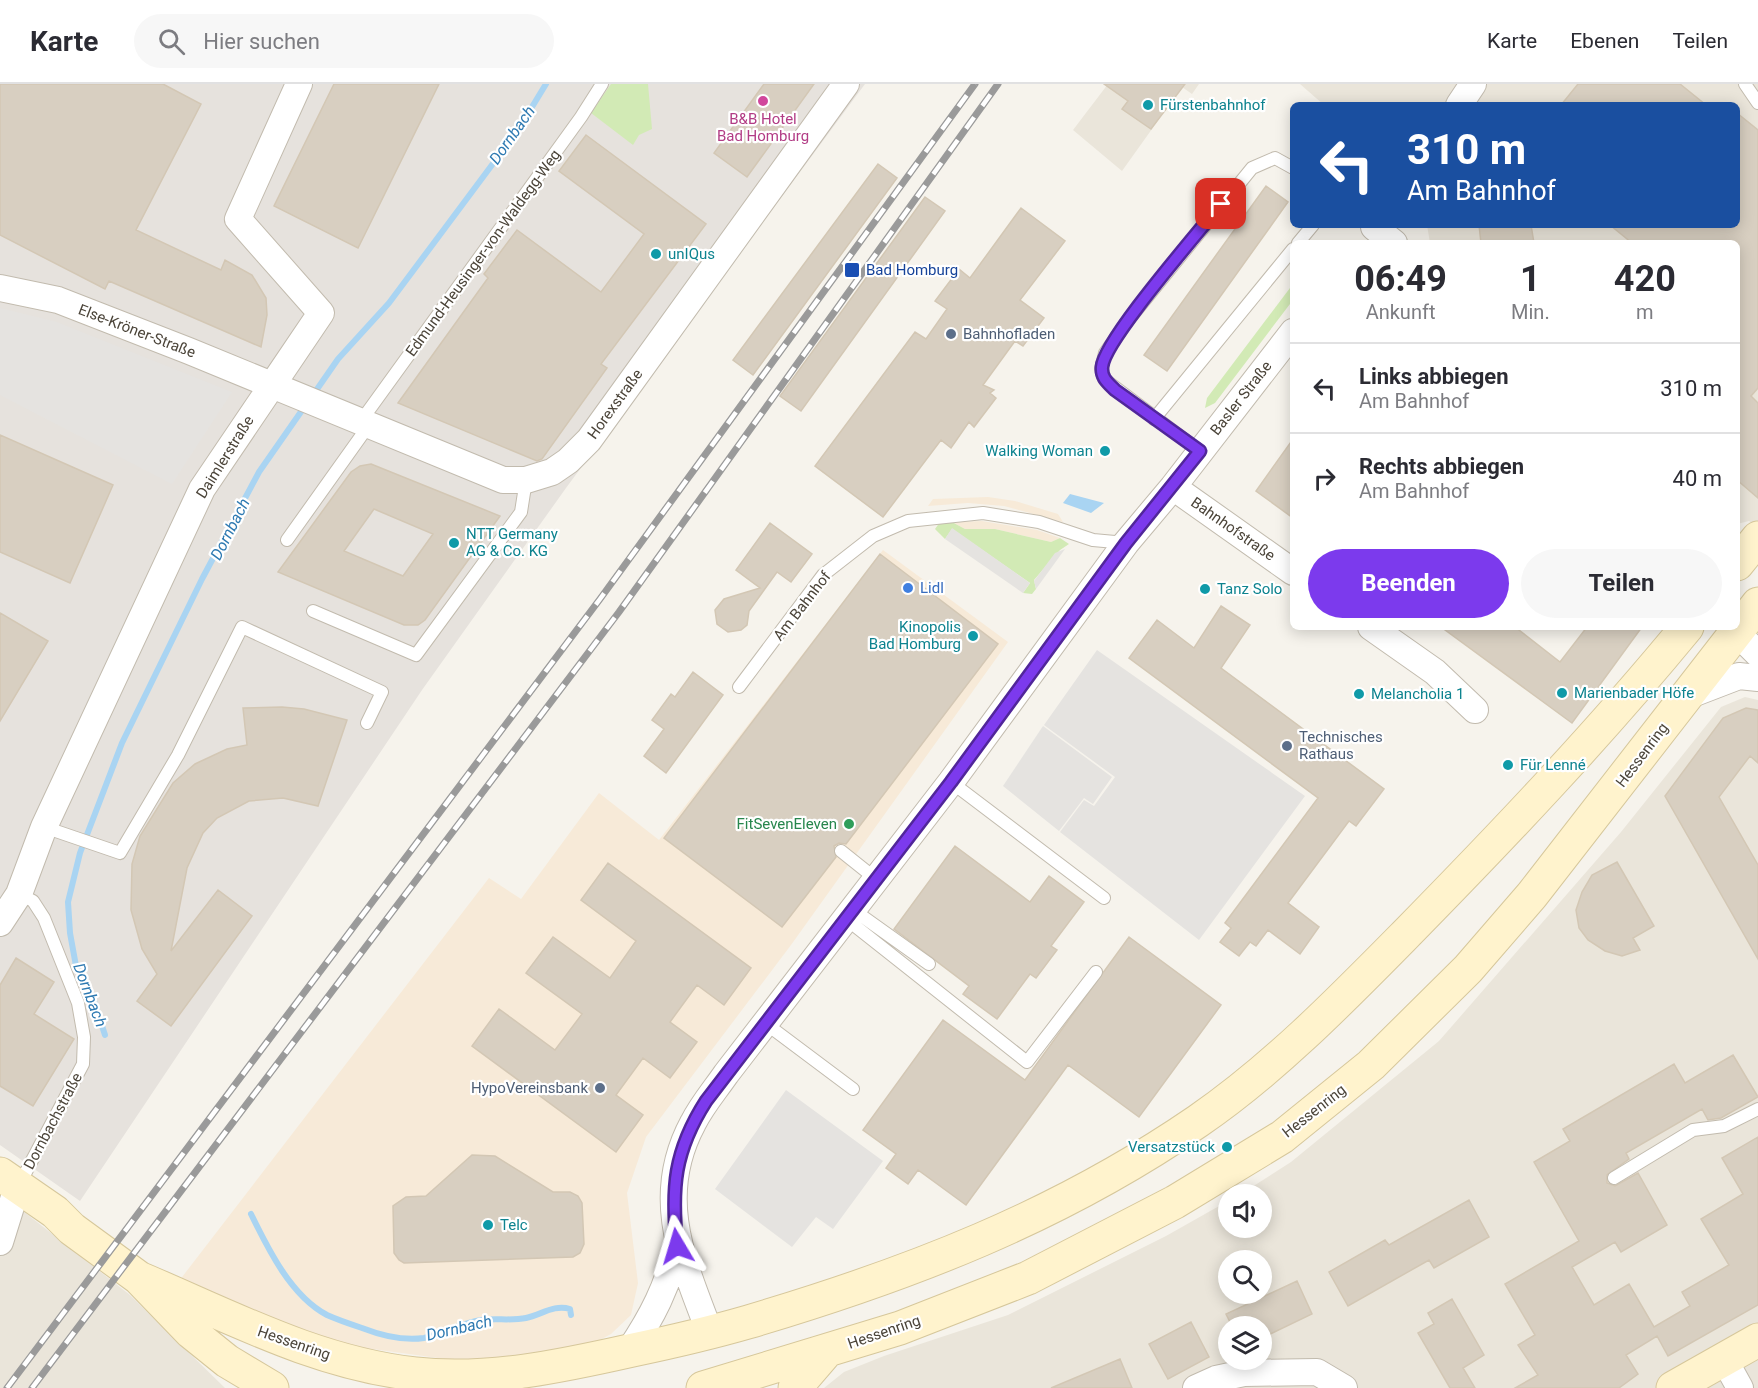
<!DOCTYPE html>
<html lang="de">
<head>
<meta charset="utf-8">
<style>
  body { margin:0; font-family:Roboto,sans-serif; background:#f7f7f7; color:#2b2b33; height:100vh; display:flex; flex-direction:column; font-size:22px; white-space:nowrap }
  * { box-sizing:border-box; margin:0 }
  p { font-size:20px; color:#7c7c81 }
  .icon { flex:none; width:33px; height:33px; fill:none; stroke:currentColor; stroke-width:2; stroke-linecap:round; stroke-linejoin:round }
  .map { position:relative; flex:1; overflow:hidden }
  .sheet { position:absolute; left:1290px; top:156px; width:450px; height:390px; display:flex; flex-direction:column; background:#fff; border-radius:9px; box-shadow:0 3px 15px #0003 }
  .sheet>* { flex:none }
  .hud { position:absolute; left:1290px; top:18px; width:450px; height:126px; border-radius:9px; box-shadow:0 3px 15px #0003; background:#1a4fa0; color:#fff; overflow:hidden }
  .tools { position:absolute; left:1218px; top:1100px; display:grid; gap:12px }
  .tools a { display:grid; place-items:center; width:54px; height:54px; border-radius:50%; background:#fff; box-shadow:0 3px 15px #0003; font-size:30px }
  .pin { position:absolute; display:grid; place-items:center; width:51px; height:51px; color:#fff; margin:-26px; border-radius:12px; box-shadow:0 3px 9px #0006 }
  .me { position:absolute; width:66px; margin:-33px; rotate:353deg; stroke-linejoin:round; filter:drop-shadow(0 0 4px #0008) }
  .turn { display:flex; align-items:center; gap:21px; height:126px; padding:0 18px; font-size:27px }
  .turn .icon { width:78px; height:78px; stroke-width:2.5 }
  .turn b { display:block; font-size:42px; line-height:51px }
  .eta { display:flex; justify-content:space-evenly; align-items:center; height:102px; text-align:center }
  .eta b { font-size:36px; font-weight:700; line-height:42px }
  .cta { display:flex; gap:12px; margin-top:auto; padding:12px 18px }
  .cta a { flex:1; height:69px; border-radius:36px; background:#7c3aed; color:#fff; font-size:24px; font-weight:700; line-height:69px; text-align:center }
  .cta a+a { background:#f7f7f7; color:#2b2b33 }
  ul { padding:0; list-style:none }
  li { display:flex; align-items:center; gap:18px; height:90px; padding:0 18px; border-top:2px solid #e1e1e2 }
  li div { flex:1 }
  li b { display:block; font-size:22px }
  li em { font-style:normal }
  header { display:flex; align-items:center; gap:36px; box-sizing:border-box; height:84px; padding:0 30px; background:#fff; border-bottom:2px solid #e1e1e2 }
  header strong { font-size:28px }
  nav { display:flex; gap:33px; margin-inline-start:auto; font-size:21px }
  .search { width:420px; height:54px; background:#f7f7f7; display:flex; align-items:center; gap:15px; box-sizing:border-box; padding:0 21px; border-radius:33px; color:#7c7c81; font-size:22px }
  .map>svg:first-child { display:block }
  .residential { fill:#eae5da; fill-rule:evenodd }
  .commercial { fill:#f7ead8 }
  .industrial { fill:#e6e2dd }
  .green { fill:#d2eab5 }
  .parking { fill:#e5e3e0 }
  .water { fill:#a9d4f2 }
  .lines { fill:none; stroke-linecap:round; stroke-linejoin:round }
  .stream { stroke:#a9d4f2; stroke-width:6 }
  .building { fill:#d8cfc1; stroke:#d3c7b4; stroke-width:1.5; fill-rule:evenodd }
  .lane-casing { stroke:#c2bbae; stroke-width:14 }
  .street-casing { stroke:#c2bbae; stroke-width:28 }
  .secondary-casing { stroke:#d6c79b; stroke-width:35 }
  .lane { stroke:#fff; stroke-width:12 }
  .street { stroke:#fff; stroke-width:26 }
  .secondary { stroke:#fff3cd; stroke-width:33 }
  .rail-casing { stroke:#9a9a9a; stroke-width:7 }
  .rail { stroke:#fff; stroke-width:4.5; stroke-dasharray:14; stroke-linecap:butt }
  .route-casing { stroke:#51269a; stroke-width:15 }
  .route { stroke:#7c3aed; stroke-width:10 }
  .hotel-dot { fill:#d1479c; stroke:#fff; stroke-width:2 }
  .culture-dot { fill:#0f9aa8; stroke:#fff; stroke-width:2 }
  .transit-dot { fill:#1a4fb4; stroke:#fff; stroke-width:2 }
  .service-dot { fill:#5c6f8a; stroke:#fff; stroke-width:2 }
  .shop-dot { fill:#3f7fe0; stroke:#fff; stroke-width:2 }
  .leisure-dot { fill:#2e9e5b; stroke:#fff; stroke-width:2 }
  .labels { text-anchor:middle; dominant-baseline:central; stroke-width:4.5; stroke-linejoin:round; paint-order:stroke }
  .culture-label { font-size:15px; fill:#0d838f; stroke:#fff; text-anchor:start }
  .hotel-label { font-size:15px; fill:#b23c85; stroke:#fff }
  .street-label { font-size:15px; fill:#4b4439; stroke:#fff }
  .transit-label { font-size:15px; fill:#164399; stroke:#fff; text-anchor:start }
  .service-label { font-size:15px; fill:#4e5e75; stroke:#fff; text-anchor:start }
  .shop-label { font-size:15px; fill:#366cbe; stroke:#fff; text-anchor:start }
  .leisure-label { font-size:15px; fill:#27864d; stroke:#fff; text-anchor:end }
  .water-label { font-size:16px; font-style:italic; fill:#2e7ab2; stroke:#fff }
</style>
</head>
<body>
<header>
<strong>Karte</strong>
<div class="search"><svg class="icon" aria-label="search" viewBox="0 0 24 24"><circle cx="10" cy="10" r="6"/><path d="M15 15l6 6"/></svg>Hier suchen</div>
<nav><a>Karte</a><a>Ebenen</a><a>Teilen</a></nav>
</header>
<div class="map">
<svg width="1758" height="1304" viewBox="0 0 1758 1304">
  <rect width="100%" height="100%" fill="#f6f3ec"/>
  <path class="residential" d="M 1108,0 L 1199,0 L 1192,10 L 1182,3 L 1122,87 L 1073,46 Z
    M 1300,0 L 1758,0 L 1758,443 L 1749,437 L 1737,440 L 1737,159 L 1430,159 L 1427,141 L 1737,141 L 1737,21 L 1324,21 Z
    M 1745,613 L 1758,616 L 1758,1304 L 824,1304 L 844,1288 L 884,1272 L 1008,1231 L 1166,1152 L 1228,1117 L 1228,1143 L 1262,1143 L 1262,1110 L 1241,1110 L 1291,1078 L 1439,957 L 1621,748 L 1721,623 ZM 1228,1176 L 1262,1176 L 1262,1209 L 1228,1209 ZM 1228,1242 L 1262,1242 L 1262,1275 L 1228,1275 Z
    M 0,1109 L 130,1211 L 225,1304 L 0,1304 Z"/>
  <path class="commercial" d="M 988,413 L 1015,417 L 1058,430 L 1063,438 L 1004,422 L 968,419 L 928,422 L 933,415 Z
    M 982,437 L 1037,446 L 1060,454 L 1051,458 L 995,445 L 965,445 L 952,438 Z
    M 883,466 L 1008,558 L 791,861 L 646,1053 L 627,1109 L 638,1199 L 631,1231 L 611,1250 L 573,1270 L 460,1277 L 314,1257 L 179,1197 L 489,794 L 521,815 L 599,709 L 659,756 Z"/>
  <path class="industrial" d="M 0,0 L 865,0 L 566,404 L 422,606 L 80,1117 L 0,1061 Z"/>
  <path class="green" d="M 611,0 L 648,0 L 652,45 L 639,51 L 633,61 L 591,29 Z
    M 1293,200 L 1293,216 L 1215,319 L 1205,324 L 1207,314 Z
    M 940,438 L 952,438 L 965,445 L 995,445 L 1051,458 L 1060,454 L 1069,460 L 1060,466 L 1034,496 L 1036,505 L 1032,510 L 1023,509 L 1030,499 L 952,445 L 945,455 L 935,445 Z"/>
  <path class="parking" d="M 0,224 L 57,238 L 232,308 L 172,400 L 0,311 Z
    M 952,444 L 1030,499 L 1023,509 L 945,455 Z
    M 1065,465 L 1036,505 L 1034,497 L 1055,469 Z
    M 1097,566 L 1305,712 L 1199,856 L 1060,748 L 1084,716 L 1094,722 L 1115,693 L 1044,641 Z
    M 1043,642 L 1112,693 L 1093,720 L 1084,714 L 1059,747 L 1003,702 Z
    M 786,1006 L 883,1077 L 833,1145 L 816,1133 L 792,1163 L 715,1105 Z"/>
  <path class="water" d="M 1070,410 L 1104,419 L 1091,429 L 1063,419 Z"/>
  <g class="lines">
    <path class="stream" d="M 313,311 L 338,275 L 389,219 L 445,144 L 518,46 L 546,0
      M 105,951 L 92,911 L 76,882 L 70,849 L 68,818 L 80,769 L 122,659 L 202,495 L 259,388 L 305,322
      M 251,1130 C 268,1165 291,1212 327,1231 C 338,1236 350,1240 362,1244 C 380,1251 404,1257 424,1254 C 443,1250 461,1239 481,1236 C 496,1234 511,1237 526,1234 C 541,1231 554,1220 570,1225 L 571,1231"/>
  </g>
  <path class="building" d="M 0,0 L 163,0 L 201,20 L 136,146 L 221,186 L 225,176 L 252,191 L 266,214 L 267,231 L 261,263 L 109,197 L 105,205 L 0,151 Z
    M 334,0 L 439,0 L 358,164 L 274,122 Z
    M 764,0 L 814,0 L 747,93 L 714,69 Z
    M 1104,0 L 1185,0 L 1151,45 L 1122,25 L 1128,17 Z
    M 1578,0 L 1680,0 L 1706,21 L 1561,21 Z
    M 1737,29 L 1758,46 L 1758,304 L 1751,312 L 1758,319 L 1758,414 L 1737,396 L 1737,159 L 1632,159 L 1610,141 L 1737,141 Z
    M 586,51 L 706,140 L 601,280 L 607,284 L 542,375 L 537,377 L 398,319 L 488,194 L 484,190 L 517,146 L 601,208 L 644,150 L 559,87 Z
    M 878,80 L 897,94 L 753,291 L 733,276 Z
    M 1266,102 L 1288,118 L 1167,287 L 1144,271 Z
    M 925,113 L 945,127 L 801,327 L 780,312 Z
    M 1021,124 L 1065,157 L 1020,216 L 1044,234 L 1023,262 L 1015,257 L 983,301 L 994,306 L 990,309 L 996,314 L 974,343 L 969,338 L 951,364 L 941,356 L 883,433 L 815,382 L 915,248 L 926,255 L 947,225 L 935,217 L 959,185 L 970,194 Z
    M 1479,141 L 1531,141 L 1534,159 L 1481,159 Z
    M 0,351 L 113,401 L 70,499 L 0,468 Z
    M 1293,355 L 1293,434 L 1256,407 Z
    M 371,380 L 500,432 L 425,536 L 418,541 L 404,541 L 278,488 L 351,388 L 360,382 ZM 374,425 L 433,450 L 403,492 L 344,467 Z
    M 770,439 L 812,470 L 791,498 L 777,488 L 749,527 L 747,541 L 741,546 L 728,548 L 717,540 L 715,526 L 724,515 L 760,504 L 736,486 Z
    M 880,470 L 998,560 L 846,760 L 839,759 L 834,762 L 836,773 L 782,843 L 664,754 Z
    M 1221,522 L 1250,541 L 1221,584 L 1384,705 L 1356,742 L 1349,737 L 1288,819 L 1319,843 L 1300,870 L 1268,846 L 1256,862 L 1250,858 L 1239,872 L 1220,858 L 1231,844 L 1225,839 L 1318,714 L 1129,574 L 1157,536 L 1194,564 Z
    M 0,529 L 48,557 L 0,637 Z
    M 1441,543 L 1515,543 L 1560,578 L 1587,543 L 1642,543 L 1572,639 Z
    M 693,588 L 723,611 L 666,689 L 644,672 L 664,645 L 652,636 L 671,610 L 675,613 Z
    M 282,623 L 304,625 L 347,636 L 318,722 L 283,714 L 249,717 L 217,734 L 203,749 L 187,784 L 171,867 L 218,806 L 252,832 L 171,942 L 137,917 L 157,890 L 142,865 L 131,826 L 132,780 L 140,752 L 173,699 L 195,680 L 227,665 L 247,661 L 243,624 Z
    M 1746,624 L 1758,626 L 1758,679 L 1750,672 L 1719,713 L 1758,781 L 1758,875 L 1665,712 L 1723,634 Z
    M 955,762 L 1030,818 L 1049,792 L 1084,818 L 1051,862 L 1057,866 L 1036,894 L 1030,890 L 997,935 L 963,910 L 969,902 L 894,845 Z
    M 1617,778 L 1654,842 L 1633,854 L 1640,866 L 1622,872 L 1605,867 L 1588,856 L 1579,844 L 1576,826 L 1582,808 L 1592,791 Z
    M 608,779 L 751,884 L 724,921 L 697,901 L 670,938 L 697,958 L 670,994 L 643,974 L 616,1011 L 643,1031 L 616,1068 L 472,962 L 499,925 L 555,966 L 582,930 L 526,889 L 553,853 L 610,894 L 636,857 L 581,816 Z
    M 1129,853 L 1221,921 L 1139,1033 L 1068,981 L 966,1121 L 918,1086 L 908,1100 L 886,1084 L 896,1070 L 863,1046 L 943,936 L 1025,996 Z
    M 16,874 L 54,898 L 34,930 L 74,955 L 33,1022 L 0,1002 L 0,901 Z
    M 1733,971 L 1758,1013 L 1721,1034 L 1708,1036 L 1702,1025 L 1626,1069 L 1629,1075 L 1607,1091 L 1607,1099 L 1615,1102 L 1638,1089 L 1667,1141 L 1621,1168 L 1615,1158 L 1572,1183 L 1594,1221 L 1629,1200 L 1654,1243 L 1690,1222 L 1682,1208 L 1729,1181 L 1701,1135 L 1743,1110 L 1722,1074 L 1758,1053 L 1758,1221 L 1668,1272 L 1657,1252 L 1626,1271 L 1638,1290 L 1619,1304 L 1515,1304 L 1538,1291 L 1518,1261 L 1535,1251 L 1505,1200 L 1579,1157 L 1534,1078 L 1570,1057 L 1563,1045 L 1674,980 L 1685,999 Z
    M 472,1071 L 495,1072 L 553,1108 L 570,1108 L 578,1112 L 582,1119 L 584,1160 L 580,1169 L 573,1173 L 404,1179 L 399,1176 L 394,1169 L 393,1122 L 406,1113 L 426,1112 Z
    M 1469,1116 L 1489,1153 L 1434,1184 L 1429,1176 L 1348,1222 L 1329,1188 L 1385,1156 L 1389,1161 Z
    M 1297,1197 L 1312,1230 L 1262,1254 L 1262,1242 L 1232,1242 L 1226,1230 Z
    M 1452,1215 L 1484,1271 L 1463,1284 L 1475,1304 L 1450,1304 L 1418,1249 L 1434,1240 L 1428,1229 Z
    M 1191,1238 L 1209,1273 L 1168,1295 L 1149,1260 Z
    M 1120,1275 L 1132,1304 L 1051,1304 Z"/>
  <g class="lines">
    <g class="lane-casing">
      <path id="lane" d="M 1745,0 L 1758,19
        M 1298,159 L 1313,141
        M 1154,335 L 1293,165
        M 361,337 L 581,33 L 602,0
        M 1200,367 L 1104,295 L 1101,285 L 1105,269 L 1126,239 L 1252,84 L 1275,74 L 1293,84
        M 287,456 L 369,341
        M 313,527 L 416,571 L 521,428 L 526,396
        M 739,603 L 823,491 L 873,452 L 908,437 L 983,429 L 1039,438 L 1093,456 L 1126,459
        M 951,698 L 1104,814
        M 44,743 L 120,769 L 178,671 L 242,543 L 382,608 L 367,639
        M 841,767 L 876,795
        M 852,825 L 929,880
        M 845,834 L 1027,978 L 1096,888
        M 765,939 L 853,1005
        M 1614,1094 L 1693,1046 L 1724,1042 L 1758,1025
        M 19,1101 L 83,980 L 84,953 L 78,919 L 44,834 L 33,817 L 19,810"/>
    </g>
    <g class="street-casing">
      <path id="street" d="M 1459,21 L 1473,0
        M 1374,143 L 1394,159
        M 0,204 L 58,216 L 189,267 L 503,396 L 526,396 L 552,388 L 568,377 L 589,356 L 846,0
        M 1173,403 L 1293,488
        M 1371,543 L 1435,588 L 1475,626
        M 1731,543 L 1758,570
        M 1687,612 L 1739,592 L 1758,594
        M 0,839 L 19,810 L 44,743 L 202,405 L 321,229 L 238,135 L 299,0
        M 0,1158 L 14,1113
        M 710,1249 C 683,1178 653,1113 693,1039 C 702,1021 715,1006 726,990 L 951,698 L 1126,459 L 1173,403 L 1293,248
        M 629,1267 C 652,1233 668,1202 677,1162
        M 1724,1275 L 1740,1304
        M 1196,1304 L 1216,1295 L 1244,1289 L 1317,1288 L 1344,1304"/>
    </g>
    <g class="secondary-casing">
      <path id="secondary" d="M 1737,480 L 1758,454
        M 0,1090 L 55,1128 L 72,1145 L 139,1194 L 191,1248 L 227,1277 L 272,1304
        M 139,1194 C 229,1232 316,1279 415,1290 C 488,1298 562,1282 633,1266 C 671,1258 710,1249 748,1238 C 910,1190 1058,1133 1198,1037 C 1275,984 1343,914 1409,847 C 1506,748 1599,650 1687,543
        M 703,1304 L 900,1244 L 1028,1194 L 1175,1118 L 1282,1053 L 1371,981 L 1468,885 L 1532,811 L 1758,520
        M 795,1304 L 825,1269
        M 1673,1304 L 1758,1256"/>
    </g>
    <use href="#lane" class="lane"/>
    <use href="#street" class="street"/>
    <use href="#secondary" class="secondary"/>
    <g class="rail-casing">
      <path id="rail" d="M 7,1304 L 600,515 L 975,0
        M 32,1304 L 619,528 L 998,0"/>
    </g>
    <use href="#rail" class="rail"/>
  </g>
  <g class="lines">
    <g class="route-casing">
      <path id="route" d="M 677,1162 C 671,1104 674,1067 706,1017 L 951,698 L 1126,459 L 1200,367 L 1115,306 C 1108,299 1101,294 1102,283 C 1104,256 1199,148 1221,120"/>
    </g>
    <use href="#route" class="route"/>
  </g>
  <circle class="hotel-dot" cx="763" cy="17" r="6"/>
  <g class="culture-dot">
    <circle cx="1148" cy="21" r="6"/>
    <circle cx="656" cy="170" r="6"/>
    <circle cx="1105" cy="367" r="6"/>
    <circle cx="454" cy="459" r="6"/>
    <circle cx="1205" cy="505" r="6"/>
    <circle cx="973" cy="552" r="6"/>
    <circle cx="1562" cy="609" r="6"/>
    <circle cx="1359" cy="610" r="6"/>
    <circle cx="1508" cy="681" r="6"/>
    <circle cx="1227" cy="1063" r="6"/>
    <circle cx="488" cy="1141" r="6"/>
  </g>
  <rect class="transit-dot" x="844" y="178" width="16" height="16" rx="3"/>
  <g class="service-dot">
    <circle cx="951" cy="250" r="6"/>
    <circle cx="1287" cy="662" r="6"/>
    <circle cx="600" cy="1004" r="6"/>
  </g>
  <circle class="shop-dot" cx="908" cy="504" r="6"/>
  <circle class="leisure-dot" cx="849" cy="740" r="6"/>
  <g class="labels">
    <g class="culture-label">
      <text x="1160" y="21">Fürstenbahnhof</text>
      <text x="668" y="170">unIQus</text>
      <text x="1093" y="367" text-anchor="end">Walking Woman</text>
      <text x="466" y="450">NTT Germany<tspan x="466" dy="17">AG &amp; Co. KG</tspan></text>
      <text x="1217" y="505">Tanz Solo</text>
      <text x="961" y="543" text-anchor="end">Kinopolis<tspan x="961" dy="17">Bad Homburg</tspan></text>
      <text x="1574" y="609">Marienbader Höfe</text>
      <text x="1371" y="610">Melancholia 1</text>
      <text x="1520" y="681">Für Lenné</text>
      <text x="1215" y="1063" text-anchor="end">Versatzstück</text>
      <text x="500" y="1141">Telc</text>
    </g>
    <g class="hotel-label">
      <text x="763" y="35">B&amp;B Hotel<tspan x="763" dy="17">Bad Homburg</tspan></text>
    </g>
    <g class="street-label">
      <text transform="translate(483 169) rotate(-54)">Edmund-Heusinger-von-Waldegg-Weg</text>
      <text transform="translate(137 247) rotate(21)">Else-Kröner-Straße</text>
      <text transform="translate(1241 314) rotate(-52)">Basler Straße</text>
      <text transform="translate(615 320) rotate(-54)">Horexstraße</text>
      <text transform="translate(225 373) rotate(-58)">Daimlerstraße</text>
      <text transform="translate(1233 445) rotate(35)">Bahnhofstraße</text>
      <text transform="translate(802 522) rotate(-52)">Am Bahnhof</text>
      <text transform="translate(1642 671) rotate(-53)">Hessenring</text>
      <text transform="translate(1314 1027) rotate(-38)">Hessenring</text>
      <text transform="translate(53 1037) rotate(-62)">Dornbachstraße</text>
      <text transform="translate(884 1248) rotate(-19)">Hessenring</text>
      <text transform="translate(294 1259) rotate(19)">Hessenring</text>
    </g>
    <g class="transit-label">
      <text x="866" y="186">Bad Homburg</text>
    </g>
    <g class="service-label">
      <text x="963" y="250">Bahnhofladen</text>
      <text x="1299" y="653">Technisches<tspan x="1299" dy="17">Rathaus</tspan></text>
      <text x="588" y="1004" text-anchor="end">HypoVereinsbank</text>
    </g>
    <g class="shop-label">
      <text x="920" y="504">Lidl</text>
    </g>
    <g class="leisure-label">
      <text x="837" y="740">FitSevenEleven</text>
    </g>
    <g class="water-label">
      <text transform="translate(512 51) rotate(-55)">Dornbach</text>
      <text transform="translate(230 445) rotate(-63)">Dornbach</text>
      <text transform="translate(90 911) rotate(69)">Dornbach</text>
      <text transform="translate(459 1244) rotate(-13)">Dornbach</text>
    </g>
  </g>
</svg>
<div class="tools">
<a><svg class="icon" aria-label="sound" viewBox="0 0 24 24"><path d="M4 9h4l5-4v14l-5-4H4zM17 9q2 3 0 6"/></svg></a>
<a><svg class="icon" aria-label="search" viewBox="0 0 24 24"><circle cx="10" cy="10" r="6"/><path d="M15 15l6 6"/></svg></a>
<a><svg class="icon" aria-label="layers" viewBox="0 0 24 24"><path d="M12 4l9 5-9 5-9-5zM3 14l9 5 9-5"/></svg></a>
</div>
<div class="pin" style="left:1221px;top:120px;background:#d93025"><svg class="icon" aria-label="arrive" viewBox="0 0 24 24"><path d="M6 21V4h12l-3 4 3 4H6"/></svg></div>
<svg class="me" style="left:677px;top:1162px" viewBox="-20 -20 40 40"><path d="M0-17L14 15 0 8-14 15z" fill="#7c3aed" stroke="#fff" stroke-width="4"/></svg>
<div class="hud">
<div class="turn"><svg class="icon" aria-label="left" viewBox="0 0 24 24"><path d="M17 20v-9H6M10 6l-5 5 5 5"/></svg><div><b>310 m</b>Am Bahnhof</div></div>
</div>
<section class="sheet">
<div class="eta">
<div><b>06:49</b><p>Ankunft</p></div>
<div><b>1</b><p>Min.</p></div>
<div><b>420</b><p>m</p></div>
</div>
<ul>
<li><svg class="icon" aria-label="left" viewBox="0 0 24 24"><path d="M17 20v-9H6M10 6l-5 5 5 5"/></svg><div><b>Links abbiegen</b><p>Am Bahnhof</p></div><em>310 m</em></li>
<li><svg class="icon" aria-label="right" viewBox="0 0 24 24"><path d="M7 20v-9h11M14 6l5 5-5 5"/></svg><div><b>Rechts abbiegen</b><p>Am Bahnhof</p></div><em>40 m</em></li>
</ul>
<div class="cta"><a>Beenden</a><a>Teilen</a></div>
</section>
</div>
</body>
</html>
